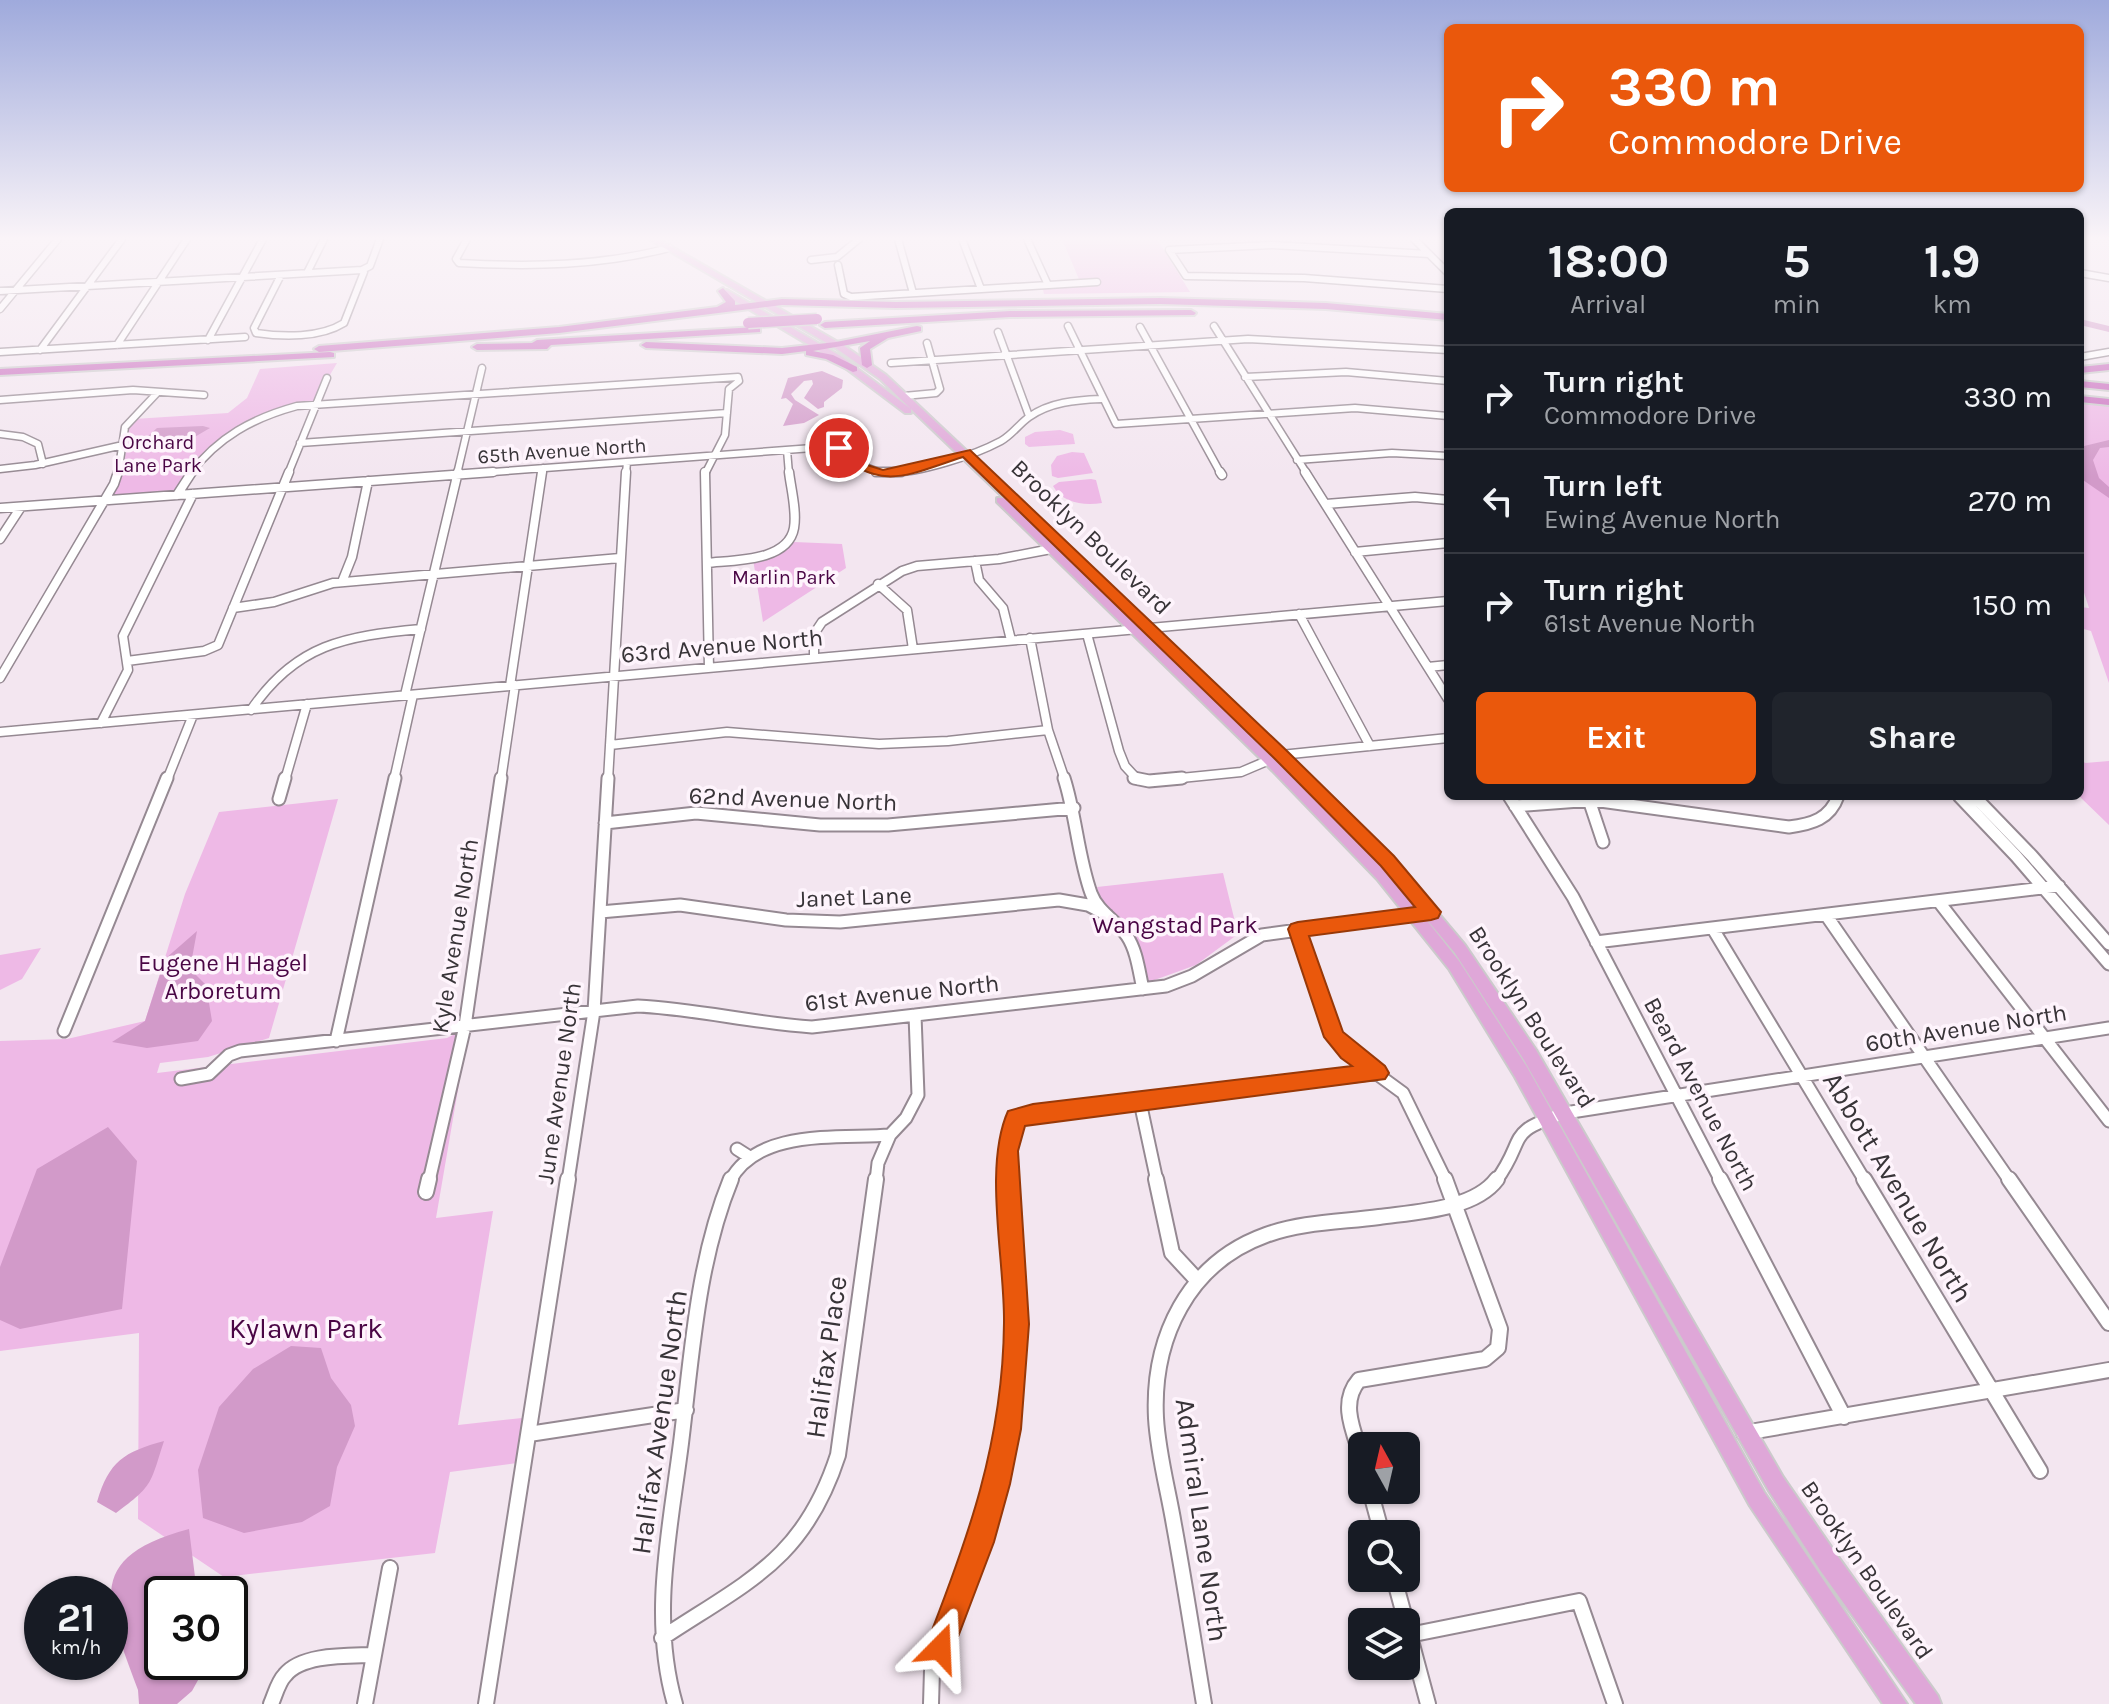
<!DOCTYPE html>
<html lang="en">
<head>
<meta charset="utf-8">
<style>
  body { margin:0; font-family:Karla,sans-serif; background:#20242c; color:#f1f3f6; height:100vh; display:flex; flex-direction:column; font-size:30px; white-space:nowrap }
  * { box-sizing:border-box; margin:0 }
  p { font-size:26px; color:#9ea1a6 }
  .icon { flex:none; width:44px; height:44px; fill:none; stroke:currentColor; stroke-width:2; stroke-linecap:round; stroke-linejoin:round }
  .map { position:relative; flex:1; overflow:hidden }
  .panel { position:absolute; left:1444px; top:208px; width:640px; height:592px; display:flex; flex-direction:column; background:#171b24; border-radius:12px; box-shadow:0 2px 6px #0004 }
  .panel>* { flex:none }
  .top-card { position:absolute; left:1444px; top:24px; width:640px; height:168px; border-radius:12px; box-shadow:0 2px 6px #0004; background:#ea580c; color:#fff; overflow:hidden }
  .needle { width:52px; rotate:352deg }
  .fabs { position:absolute; left:1348px; top:1432px; display:grid; gap:16px }
  .fabs a { display:grid; place-items:center; width:72px; height:72px; border-radius:12px; background:#171b24; box-shadow:0 2px 6px #0004; font-size:40px }
  .speed { position:absolute; left:24px; top:1576px; display:flex; gap:16px; font-size:40px; font-weight:700; text-align:center }
  .speed>* { display:grid; place-content:center; width:104px; height:104px; border-radius:50%; background:#171b24; box-shadow:0 2px 6px #0004; line-height:1 }
  .speed small { font-size:20px; font-weight:400 }
  .speed .limit { border:4px solid #111; border-radius:12px; background:#fff; color:#111 }
  .pin { position:absolute; display:grid; place-items:center; width:68px; height:68px; color:#fff; margin:-34px; border:4px solid #fff; border-radius:50%; box-shadow:0 2px 8px #0007 }
  .me { position:absolute; width:88px; margin:-44px; rotate:21deg; stroke-linejoin:round; filter:drop-shadow(0 0 6px #0008) }
  .turn { display:flex; align-items:center; gap:28px; height:168px; padding:0 32px; font-size:36px }
  .turn .icon { width:104px; height:104px; stroke-width:2.5 }
  .turn b { display:block; font-size:56px; line-height:68px }
  .eta { display:flex; justify-content:space-evenly; align-items:center; height:136px; text-align:center }
  .eta b { font-size:48px; font-weight:700; line-height:56px }
  .action { display:flex; gap:16px; margin-top:auto; padding:16px 32px }
  .action a { flex:1; height:92px; border-radius:12px; background:#ea580c; color:#fff; font-size:32px; font-weight:700; line-height:92px; text-align:center }
  .action a+a { background:#20242c; color:#f1f3f6 }
  ul { padding:0; list-style:none }
  li { display:flex; align-items:center; gap:24px; height:104px; padding:0 32px; border-top:2px solid #363941 }
  li div { flex:1 }
  li b { display:block; font-size:30px }
  li em { font-style:normal }
  .map>svg:first-child { display:block }
  .green { fill:#eeb9e6 }
  .water { fill:#d29ac9 }
  .lines { fill:none; stroke-linecap:round; stroke-linejoin:round }
  .river { fill:#d29ac9; fill-rule:evenodd }
  .minor-far3-casing { stroke:#958992; stroke-width:9 }
  .minor-far2-casing { stroke:#958992; stroke-width:11 }
  .minor-far1-casing { stroke:#958992; stroke-width:15 }
  .minor-casing { stroke:#958992; stroke-width:18 }
  .major-casing { stroke:#cbcacb; stroke-width:4 }
  .highway-casing { stroke:#cbcacb; stroke-width:4 }
  .minor-far3 { stroke:#fff; stroke-width:6 }
  .minor-far2 { stroke:#fff; stroke-width:8 }
  .minor-far1 { stroke:#fff; stroke-width:11 }
  .minor { stroke:#fff; stroke-width:14 }
  .major { fill:#dfa7d8; fill-rule:evenodd }
  .highway { fill:#c96cbe; fill-rule:evenodd }
  .highway-bridge-casing { stroke:#cbcacb; stroke-width:13; stroke-linecap:butt }
  .highway-bridge { stroke:#c96cbe; stroke-width:10 }
  .route { fill:#ea580c; stroke:#983908; stroke-width:2 }
  .labels { text-anchor:middle; dominant-baseline:central; stroke-width:7; stroke-linejoin:round; paint-order:stroke }
  .far-park-label { font-size:20px; fill:#4a0645; stroke:#fef4fc }
  .far-street-label { font-size:20px; fill:#383438; stroke:#fef4fc }
  .street-label { font-size:24px; fill:#383438; stroke:#fef4fc }
  .park-label { font-size:24px; fill:#4a0645; stroke:#fef4fc }
  .near-street-label { font-size:28px; fill:#383438; stroke:#fef4fc }
  .near-park-label { font-size:28px; fill:#4a0645; stroke:#fef4fc }
</style>
</head>
<body>
<div class="map">
<svg width="2109" height="1704" viewBox="0 0 2109 1704">
  <rect width="100%" height="100%" fill="#f3e6f0"/>
  <path class="green" d="M 1062,239 L 1157,239 L 1190,292 L 1044,294 L 1042,286 L 1081,284 Z
    M 337,363 L 314,402 C 255,407 203,442 174,492 L 110,497 L 124,471 L 127,432 L 134,419 L 228,413 L 247,398 L 260,369 Z
    M 2080,403 L 2109,406 L 2109,683 L 2091,631 L 2080,628 L 2080,607 L 2089,608 L 2080,580 Z
    M 1060,430 L 1073,434 L 1075,444 L 1029,447 L 1025,444 L 1025,437 L 1035,432 Z
    M 1072,452 L 1084,453 L 1093,473 L 1058,478 L 1052,476 L 1051,465 L 1057,456 Z
    M 1091,479 L 1096,480 L 1102,503 C 1084,506 1062,503 1053,486 L 1059,482 Z
    M 794,542 L 842,544 L 846,568 L 763,622 L 753,559 L 781,551 Z
    M 2080,758 L 2085,763 L 2109,761 L 2109,825 L 2079,796 Z
    M 338,799 L 269,1038 L 208,1057 L 160,1063 L 157,1073 L 447,1038 L 455,1034 L 467,1037 L 436,1218 L 493,1211 L 458,1425 L 522,1418 L 517,1463 L 450,1472 L 435,1553 L 224,1577 L 138,1519 L 139,1333 L 0,1351 L 0,1041 L 67,1039 L 145,1021 L 185,894 L 219,812 Z
    M 1223,873 L 1238,934 L 1196,965 L 1149,982 C 1143,962 1137,940 1123,923 C 1111,910 1102,905 1097,887 Z
    M 41,948 L 22,979 L 0,990 L 0,955 Z"/>
  <path class="water" d="M 822,371 L 843,380 L 842,388 L 824,402 L 824,407 L 818,409 L 804,398 L 813,384 L 812,380 L 804,381 L 791,394 L 795,400 L 819,415 L 804,423 L 783,426 L 793,404 L 786,398 L 781,399 L 788,378 Z
    M 203,426 L 210,428 L 181,445 L 167,442 L 150,446 L 146,438 L 157,428 Z
    M 2109,440 L 2109,447 L 2100,448 L 2093,460 L 2099,478 L 2109,487 L 2109,498 L 2080,478 L 2080,447 Z
    M 197,931 L 190,969 L 206,985 L 212,1021 L 198,1041 L 147,1048 L 112,1042 L 145,1021 L 165,959 Z
    M 108,1127 L 137,1161 L 122,1309 L 20,1329 L 0,1320 L 0,1267 L 37,1169 Z
    M 291,1346 L 321,1348 L 331,1378 L 351,1405 L 355,1426 L 337,1467 L 330,1506 L 302,1522 L 244,1533 L 203,1518 L 198,1470 L 219,1407 L 253,1369 Z
    M 164,1441 C 150,1484 154,1485 116,1513 L 97,1502 C 109,1461 124,1452 164,1441 Z
    M 189,1529 L 195,1577 L 224,1577 L 224,1594 L 162,1594 L 162,1662 L 208,1662 L 192,1691 L 177,1704 L 139,1704 L 138,1690 C 108,1607 80,1558 189,1529 Z"/>
  <g class="lines">
    <path class="river" d="M 2080,319 L 2109,326 L 2109,332 L 2080,325 Z"/>
    <g class="minor-far3-casing">
      <path id="minor-far3" d="M 467,239 L 456,259 L 459,263 C 530,267 600,266 669,248
        M 898,239 L 913,293
        M 962,239 L 981,289
        M 1027,239 L 1048,285
        M 1414,239 L 1448,273
        M 1429,254 L 1272,245 L 1169,250 L 1186,276 L 1304,278 L 1448,289
        M 811,260 L 837,257 L 859,239
        M 838,265 L 844,294 L 851,297 L 1097,282
        M 362,270 L 370,266 L 380,239
        M 307,273 L 324,239
        M 2080,273 L 2109,278
        M 281,275 L 254,328 L 256,333 C 283,337 320,338 344,323 L 364,272 L 362,270
        M 0,291 L 362,270
        M 0,309 L 58,239
        M 1068,326 L 1116,424 L 1355,408 L 1448,416
        M 1214,326 L 1307,474
        M 1140,327 L 1221,474
        M 998,332 L 1029,416
        M 208,340 L 263,239
        M 117,345 L 187,239
        M 40,350 L 122,239
        M 0,352 L 245,337
        M 2080,357 L 2109,352
        M 891,363 L 1248,339 L 1448,350
        M 1245,377 L 1346,372 L 1448,381
        M 904,396 L 936,393 L 940,389 L 927,343
        M 0,400 L 133,390 L 204,395
        M 0,434 L 23,437 L 38,444 L 43,464
        M 300,443 L 727,413
        M 787,450 L 789,474
        M 1297,460 L 1392,453 L 1448,456
        M 0,469 L 35,465 L 123,445
        M 118,474 L 125,427 L 158,392
        M 190,474 C 218,437 253,418 297,406 L 738,377 L 739,381 L 729,389 L 725,435 L 705,474
        M 288,474 L 327,378
        M 457,474 L 482,368
        M 466,474 L 826,447 C 850,450 863,473 888,473 C 919,473 973,456 1001,441 C 1012,435 1019,424 1029,417 C 1050,402 1076,400 1101,399
        M 542,474 L 543,468
        M 626,474 L 627,462"/>
    </g>
    <g class="minor-far2-casing">
      <path id="minor-far2" d="M 705,472 L 709,668
        M 876,472 L 901,472
        M 1220,472 L 1222,475
        M 1305,472 L 1448,699
        M 177,495 L 192,472
        M 1326,504 L 1415,497 L 1448,500
        M 0,508 L 493,472
        M 0,539 L 21,507
        M 1355,552 L 1448,543
        M 975,561 L 979,580 L 1003,608 L 1011,640
        M 707,563 C 733,560 788,562 794,528 C 797,511 791,489 789,472
        M 342,582 L 352,557 L 368,481
        M 878,584 L 907,610 L 913,649
        M 233,608 L 274,602 L 333,583 L 620,558
        M 1299,614 L 1370,746
        M 1087,634 L 1119,751 L 1125,766 L 1138,780
        M 1030,638 L 1048,730 L 1065,780
        M 814,658 L 814,634 L 822,622 L 902,571 L 917,566 L 999,559 L 1051,549
        M 127,661 L 204,651 L 218,645 L 289,472
        M 1428,667 L 1448,665
        M 0,678 L 114,484 L 118,472
        M 510,686 L 542,472
        M 405,695 L 458,472
        M 251,710 C 296,644 345,636 421,629
        M 101,723 L 128,670 L 123,636 L 193,494
        M 0,732 L 1448,601
        M 610,745 L 727,732 L 879,744 L 948,741 L 1048,730
        M 167,780 L 193,715
        M 285,780 L 307,704
        M 394,780 L 413,695
        M 501,780 L 515,685
        M 608,780 L 626,472
        M 1161,780 L 1241,772 L 1281,755 L 1448,738"/>
    </g>
    <g class="minor-far1-casing">
      <path id="minor-far1" d="M 1064,778 C 1076,815 1078,857 1091,893 C 1098,912 1116,920 1127,936 C 1137,951 1139,972 1143,989
        M 1134,778 L 1149,781 L 1182,778
        M 1509,796 L 1573,897 L 1721,1181
        M 1959,796 L 2016,856 L 2109,964
        M 1974,796 L 2032,856 L 2109,944
        M 279,799 L 285,778
        M 1589,800 L 1603,842
        M 1515,806 L 1593,800 L 1789,827 C 1812,824 1830,819 1838,796
        M 605,823 L 696,813 L 820,825 L 888,825 L 1074,808
        M 1939,902 L 2109,1121
        M 600,912 L 680,905 L 786,920 L 840,922 L 1059,900 L 1088,905 L 1107,915
        M 1826,915 L 2010,1181
        M 1298,929 L 1316,990 L 1333,1035 L 1347,1052 L 1403,1093 L 1446,1181
        M 1713,929 L 1865,1181
        M 1596,942 L 2059,886
        M 64,1031 L 167,778
        M 336,1041 L 395,778
        M 181,1079 L 209,1074 L 229,1055 L 240,1051 L 638,1006 C 697,1009 753,1023 812,1027 L 1166,986 L 1192,976 L 1262,935 L 1417,914
        M 1140,1102 L 1157,1181
        M 737,1149 L 748,1156
        M 429,1181 L 465,1026 L 501,778
        M 568,1181 L 594,1011 L 608,778
        M 730,1181 C 758,1128 839,1139 890,1135
        M 876,1181 L 878,1163 L 890,1135 L 906,1118 L 918,1095 L 915,1015
        M 1009,1181 L 1007,1151 L 1016,1118 L 1378,1073
        M 1496,1181 C 1528,1137 1503,1133 1565,1113 L 2109,1028"/>
    </g>
    <g class="minor-casing">
      <path id="minor" d="M 1156,1179 L 1172,1253 L 1197,1280
        M 1720,1179 L 1844,1417
        M 1864,1179 L 2040,1471
        M 2009,1179 L 2109,1323
        M 426,1192 L 429,1179
        M 1744,1433 L 2109,1370
        M 529,1434 L 686,1410
        M 1362,1458 C 1354,1432 1339,1403 1359,1380 L 1485,1359 L 1498,1348 L 1500,1329 L 1445,1179
        M 1370,1490 L 1382,1534
        M 1394,1578 L 1406,1622
        M 1406,1622 L 1428,1704
        M 1409,1635 L 1579,1601 L 1615,1704
        M 662,1638 C 748,1581 804,1560 838,1455 L 876,1179
        M 271,1704 C 275,1695 278,1682 285,1675 C 302,1654 347,1656 372,1655
        M 365,1704 L 390,1568
        M 486,1704 L 568,1179
        M 675,1704 C 650,1618 670,1530 681,1443 C 692,1354 697,1262 731,1179
        M 931,1704 L 932,1670 L 981,1542 L 1008,1429 L 1016,1324 L 1008,1179
        M 1204,1704 C 1194,1644 1185,1585 1174,1525 C 1168,1489 1158,1454 1156,1418 C 1152,1338 1188,1263 1266,1235 C 1302,1222 1341,1222 1379,1217 C 1415,1212 1474,1210 1497,1179"/>
    </g>
    <g class="major-casing">
      <path id="major" d="M 649,239 L 658,239 L 843,345 L 886,375 L 1223,692 L 1381,845 L 1465,945 L 1536,1050 L 1783,1477 L 1836,1554 L 1938,1696 L 1941,1704 L 1916,1704 L 1820,1570 L 1769,1491 L 1524,1060 L 1455,953 L 1413,903 L 1459,961 L 1527,1067 L 1764,1492 L 1907,1704 L 1883,1704 L 1750,1506 L 1515,1077 L 1449,969 L 1377,879 L 1263,761 L 997,502 L 997,498 L 1004,498 L 911,409 L 911,413 L 905,413 L 836,361 L 720,292 L 727,290 L 842,357 L 911,409 L 880,379 L 837,349 ZM 1296,779 L 1371,853 L 1382,866 Z"/>
    </g>
    <g class="highway-casing">
      <path id="highway" d="M 723,288 L 735,301 L 735,305 L 782,299 L 896,302 L 1160,298 L 1326,303 L 1448,314 L 1448,320 L 1326,309 L 1160,304 L 896,308 L 782,305 L 559,333 L 319,352 L 314,349 L 319,346 L 559,327 L 717,307 L 726,302 L 718,291 Z
        M 1191,310 L 1196,313 L 1194,315 L 1010,317 L 825,328 L 820,325 L 825,322 L 1010,311 Z
        M 917,326 L 921,327 L 921,331 L 888,338 L 870,349 L 872,365 L 867,368 L 862,365 L 860,348 L 870,341 L 813,351 L 833,355 L 857,367 L 857,371 L 853,372 L 826,359 L 806,355 L 806,351 L 782,354 L 646,348 L 641,345 L 646,342 L 782,348 L 836,342 Z
        M 756,327 L 760,328 L 760,332 L 551,345 L 547,349 L 477,350 L 472,347 L 477,344 L 532,343 L 537,340 Z
        M 330,352 L 334,353 L 334,357 L 0,375 L 0,369 Z
        M 2109,364 L 2109,370 L 2080,373 L 2080,367 Z
        M 2080,381 L 2109,384 L 2109,390 L 2080,387 Z
        M 2080,396 L 2109,399 L 2109,405 L 2080,402 Z"/>
    </g>
    <use href="#minor-far3" class="minor-far3"/>
    <use href="#minor-far2" class="minor-far2"/>
    <use href="#minor-far1" class="minor-far1"/>
    <use href="#minor" class="minor"/>
    <use href="#major" class="major"/>
    <use href="#highway" class="highway"/>
    <g class="highway-bridge-casing">
      <path id="highway-bridge" d="M 748,323 L 817,319"/>
    </g>
    <use href="#highway-bridge" class="highway-bridge"/>
  </g>
  <linearGradient id="sky" x2="0" y2="1"><stop stop-color="#9faadc"/><stop offset="0.5" stop-color="#faf4f8"/><stop offset="1" stop-color="#faf4f8" stop-opacity="0"/></linearGradient>
  <rect width="2109" height="477" fill="url(#sky)"/>
  <path class="route" d="M 835,446 L 844,446 L 864,464 L 883,470 L 970,450 L 1287,751 L 1394,856 L 1441,912 L 1438,918 L 1431,920 L 1309,936 L 1343,1032 L 1385,1066 L 1389,1073 L 1385,1079 L 1025,1126 L 1018,1151 L 1029,1324 L 1021,1429 L 1010,1484 L 994,1542 L 950,1658 L 940,1662 L 929,1658 L 925,1648 C 968,1539 1003,1442 1004,1323 C 1005,1261 983,1167 1008,1111 L 1033,1104 L 1352,1066 L 1341,1058 L 1324,1037 L 1288,929 L 1291,924 L 1298,922 L 1415,907 L 1381,866 L 1275,759 L 963,457 C 909,474 882,493 835,451 Z"/>
  <g class="labels">
    <g class="far-park-label">
      <text x="158" y="442">Orchard<tspan x="158" dy="23">Lane Park</tspan></text>
      <text x="784" y="577">Marlin Park</text>
    </g>
    <g class="far-street-label">
      <text transform="translate(562 451) rotate(-4)">65th Avenue North</text>
    </g>
    <g class="street-label">
      <text transform="translate(1091 537) rotate(44)">Brooklyn Boulevard</text>
      <text transform="translate(722 646) rotate(-5)">63rd Avenue North</text>
      <text transform="translate(793 799) rotate(2)">62nd Avenue North</text>
      <text transform="translate(854 897) rotate(-2)">Janet Lane</text>
      <text transform="translate(455 936) rotate(-81)">Kyle Avenue North</text>
      <text transform="translate(902 993) rotate(-6)">61st Avenue North</text>
      <text transform="translate(1532 1017) rotate(57)">Brooklyn Boulevard</text>
      <text transform="translate(1966 1028) rotate(-9)">60th Avenue North</text>
      <text transform="translate(559 1083) rotate(-82)">June Avenue North</text>
      <text transform="translate(1701 1094) rotate(62)">Beard Avenue North</text>
      <text transform="translate(1867 1570) rotate(55)">Brooklyn Boulevard</text>
    </g>
    <g class="park-label">
      <text x="1175" y="925">Wangstad Park</text>
      <text x="223" y="963">Eugene H Hagel<tspan x="223" dy="28">Arboretum</tspan></text>
    </g>
    <g class="near-street-label">
      <text transform="translate(1898 1187) rotate(59)">Abbott Avenue North</text>
      <text transform="translate(826 1357) rotate(-82)">Halifax Place</text>
      <text transform="translate(659 1422) rotate(-82)">Halifax Avenue North</text>
      <text transform="translate(1202 1520) rotate(82)">Admiral Lane North</text>
    </g>
    <g class="near-park-label">
      <text x="306" y="1328">Kylawn Park</text>
    </g>
  </g>
</svg>
<div class="fabs">
<a><svg class="needle" viewBox="-14 -14 28 28"><path d="M0-13l5 13h-10z" fill="#e53935"/><path d="M0 13l5-13h-10z" fill="#9ea1a6"/></svg></a>
<a><svg class="icon" aria-label="search" viewBox="0 0 24 24"><circle cx="10" cy="10" r="6"/><path d="M15 15l6 6"/></svg></a>
<a><svg class="icon" aria-label="layers" viewBox="0 0 24 24"><path d="M12 4l9 5-9 5-9-5zM3 14l9 5 9-5"/></svg></a>
</div>
<div class="speed"><div>21<small>km/h</small></div><div class="limit">30</div></div>
<div class="pin" style="left:839px;top:448px;background:#d93025"><svg class="icon" aria-label="arrive" viewBox="0 0 24 24"><path d="M6 21V4h12l-3 4 3 4H6"/></svg></div>
<svg class="me" style="left:940px;top:1648px" viewBox="-20 -20 40 40"><path d="M0-17L14 15 0 8-14 15z" fill="#ea580c" stroke="#fff" stroke-width="4"/></svg>
<div class="top-card">
<div class="turn"><svg class="icon" aria-label="right" viewBox="0 0 24 24"><path d="M7 20v-9h11M14 6l5 5-5 5"/></svg><div><b>330 m</b>Commodore Drive</div></div>
</div>
<section class="panel">
<div class="eta">
<div><b>18:00</b><p>Arrival</p></div>
<div><b>5</b><p>min</p></div>
<div><b>1.9</b><p>km</p></div>
</div>
<ul>
<li><svg class="icon" aria-label="right" viewBox="0 0 24 24"><path d="M7 20v-9h11M14 6l5 5-5 5"/></svg><div><b>Turn right</b><p>Commodore Drive</p></div><em>330 m</em></li>
<li><svg class="icon" aria-label="left" viewBox="0 0 24 24"><path d="M17 20v-9H6M10 6l-5 5 5 5"/></svg><div><b>Turn left</b><p>Ewing Avenue North</p></div><em>270 m</em></li>
<li><svg class="icon" aria-label="right" viewBox="0 0 24 24"><path d="M7 20v-9h11M14 6l5 5-5 5"/></svg><div><b>Turn right</b><p>61st Avenue North</p></div><em>150 m</em></li>
</ul>
<div class="action"><a>Exit</a><a>Share</a></div>
</section>
</div>
</body>
</html>
